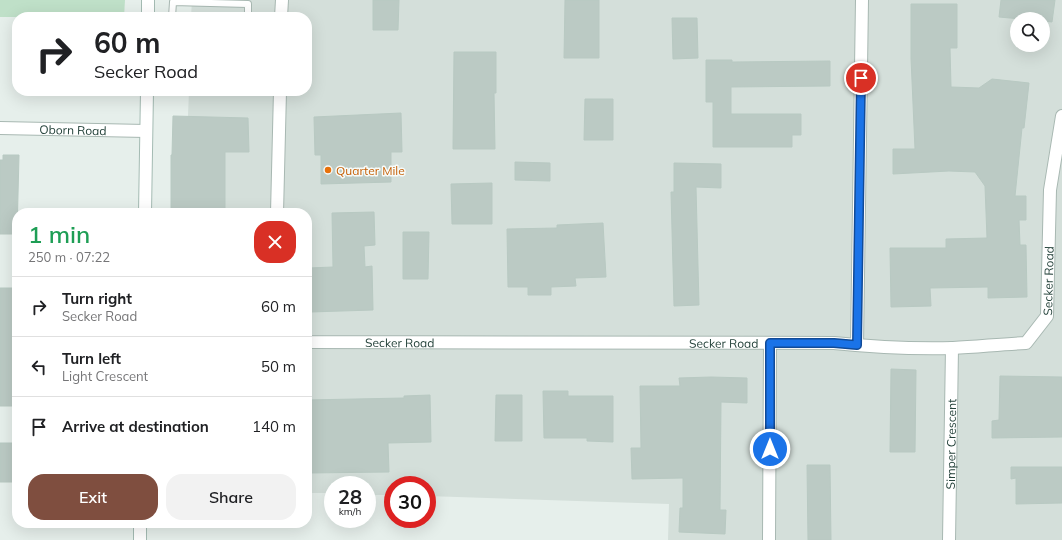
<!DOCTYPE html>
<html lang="en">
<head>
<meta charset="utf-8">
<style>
  body { margin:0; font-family:Mulish,sans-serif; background:#f2f2f2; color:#202124; height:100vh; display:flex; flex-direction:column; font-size:15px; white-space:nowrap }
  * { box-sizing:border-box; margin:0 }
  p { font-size:13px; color:#757577 }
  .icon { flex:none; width:22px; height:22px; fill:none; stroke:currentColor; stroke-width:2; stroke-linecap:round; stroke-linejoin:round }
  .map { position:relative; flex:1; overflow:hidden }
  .details { position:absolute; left:12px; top:208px; width:300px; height:320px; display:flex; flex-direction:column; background:#fff; border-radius:16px; box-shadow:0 4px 16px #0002 }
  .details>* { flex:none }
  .banner { position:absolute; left:12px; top:12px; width:300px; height:84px; border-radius:16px; box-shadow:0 4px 16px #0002; background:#fff; color:#202124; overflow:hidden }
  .fabs { position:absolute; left:1010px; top:12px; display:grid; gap:8px }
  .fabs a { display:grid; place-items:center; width:40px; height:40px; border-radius:50%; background:#fff; box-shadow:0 4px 16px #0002; font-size:20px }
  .speed { position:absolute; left:324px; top:476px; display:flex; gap:8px; font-size:20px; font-weight:700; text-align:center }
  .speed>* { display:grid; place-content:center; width:52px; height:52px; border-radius:50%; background:#fff; box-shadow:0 4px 16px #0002; line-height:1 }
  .speed small { font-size:10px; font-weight:400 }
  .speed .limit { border:6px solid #d22; background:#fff; color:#111 }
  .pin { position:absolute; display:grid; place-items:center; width:34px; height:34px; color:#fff; margin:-17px; border:2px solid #fff; border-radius:50%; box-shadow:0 1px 4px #0007 }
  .me { position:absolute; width:44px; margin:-22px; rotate:0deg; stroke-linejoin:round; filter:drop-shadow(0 0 3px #0008) }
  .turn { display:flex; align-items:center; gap:14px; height:84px; padding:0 16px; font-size:18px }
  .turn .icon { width:52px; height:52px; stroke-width:2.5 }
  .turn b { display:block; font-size:28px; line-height:34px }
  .round { display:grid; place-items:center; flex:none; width:42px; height:42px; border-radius:16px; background:#f2f2f2 }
  .overview { display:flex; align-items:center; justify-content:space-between; height:68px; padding:0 16px }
  h1 { font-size:24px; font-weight:600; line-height:30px; color:#1e9e55 }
  .action { display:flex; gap:8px; margin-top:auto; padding:8px 16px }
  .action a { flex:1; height:46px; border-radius:16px; background:#7f4e3f; color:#fff; font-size:16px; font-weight:600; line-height:46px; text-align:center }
  .action a+a { background:#f2f2f2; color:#202124 }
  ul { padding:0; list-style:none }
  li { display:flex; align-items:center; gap:12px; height:60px; padding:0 16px; border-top:1px solid #e0e0e0 }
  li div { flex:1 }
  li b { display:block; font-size:15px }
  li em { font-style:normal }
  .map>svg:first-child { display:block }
  .built { fill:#d4dfda; fill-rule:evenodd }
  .green { fill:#bfe0c8 }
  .building { fill:#bbcac4; stroke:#b8c9c2 }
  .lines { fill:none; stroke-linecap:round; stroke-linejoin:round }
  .service-casing { stroke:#a8b8b2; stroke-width:8 }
  .minor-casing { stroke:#a8b8b2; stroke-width:14 }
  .secondary-casing { stroke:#a4bbb3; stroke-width:14 }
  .service { stroke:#fff; stroke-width:6 }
  .minor { stroke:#fff; stroke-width:12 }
  .secondary { stroke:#fff; stroke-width:12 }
  .route-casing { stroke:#114b97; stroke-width:10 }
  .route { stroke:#1a73e8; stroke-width:7 }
  .food-dot { fill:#e8710a; stroke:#f7fbf9; stroke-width:1.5 }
  .labels { text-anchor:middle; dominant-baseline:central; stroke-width:3; stroke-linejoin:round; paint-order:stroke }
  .street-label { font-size:12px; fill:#24423a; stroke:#f7fbf9 }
  .food-label { font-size:12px; fill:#c56008; stroke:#f7fbf9; text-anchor:start }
</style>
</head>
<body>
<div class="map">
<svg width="1062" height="540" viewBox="0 0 1062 540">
  <rect width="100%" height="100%" fill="#e6efeb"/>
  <path class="built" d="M 192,0 L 1062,0 L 1062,540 L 668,540 L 669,504 L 427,496 L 427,485 L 393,485 L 393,495 L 367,495 L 367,485 L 333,485 L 333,493 L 307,493 L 307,213 L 184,213 L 189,91 L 307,91 L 307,17 L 191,17 ZM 1017,19 L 1043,19 L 1043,45 L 1017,45 Z"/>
  <path class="green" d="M 0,0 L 125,0 L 124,17 L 0,17 Z"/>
  <path class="building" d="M 373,0 L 399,0 L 398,30 L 373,30 Z
    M 565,0 L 599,0 L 599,58 L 564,58 Z
    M 1001,0 L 1055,0 L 1052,22 L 1043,21 L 1043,19 L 1021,19 L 999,17 Z
    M 911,4 L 957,4 L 957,48 L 950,48 L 951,87 L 979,88 L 992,79 L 1029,83 L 1024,128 L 1022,128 L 1015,196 L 1026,196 L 1026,220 L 1019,220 L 1020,245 L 1026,245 L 1027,297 L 988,298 L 988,287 L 930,288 L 931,306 L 891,307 L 890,248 L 946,248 L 946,239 L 987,238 L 985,186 L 975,172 L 949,171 L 893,174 L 893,149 L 915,149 L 911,58 Z
    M 672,18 L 697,18 L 698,58 L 673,59 Z
    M 454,52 L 496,52 L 496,93 L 494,93 L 495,149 L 453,149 Z
    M 706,60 L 732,60 L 732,62 L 830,61 L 830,86 L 731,87 L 731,114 L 801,114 L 801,135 L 792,135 L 792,147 L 713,147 L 713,102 L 706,102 Z
    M 585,99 L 613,99 L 613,140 L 584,140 Z
    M 401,113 L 402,152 L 391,152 L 391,182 L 321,184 L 321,155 L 315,155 L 314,117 Z
    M 173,116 L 248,118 L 249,152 L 225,152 L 225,213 L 171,213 L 171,155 L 172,155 Z
    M 3,155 L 19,155 L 17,234 L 0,234 L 0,160 L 3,160 Z
    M 515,162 L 550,163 L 550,181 L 515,180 Z
    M 674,163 L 721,164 L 721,188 L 696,187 L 699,305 L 674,306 L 671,192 L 674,192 Z
    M 492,183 L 492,224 L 452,224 L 451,184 Z
    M 374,212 L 375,245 L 364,246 L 365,267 L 372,266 L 373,310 L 310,312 L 309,268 L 333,267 L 332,213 Z
    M 603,223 L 606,277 L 575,278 L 576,286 L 551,287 L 551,295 L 528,295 L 528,287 L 508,287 L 507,229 L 557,228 L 557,225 Z
    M 403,232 L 429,232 L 428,279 L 403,279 Z
    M 0,288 L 17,288 L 17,406 L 0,406 Z
    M 891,369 L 916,370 L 915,452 L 890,452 Z
    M 1000,376 L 1062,377 L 1062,437 L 992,438 L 992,421 L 999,420 Z
    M 711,377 L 747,378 L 747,403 L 721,402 L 720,510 L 726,510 L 725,534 L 679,532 L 680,508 L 683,508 L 683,478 L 632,479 L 631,448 L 641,448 L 640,386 L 680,386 L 679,378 Z
    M 543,391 L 568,391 L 568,396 L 613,396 L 613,442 L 587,441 L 587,438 L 544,438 Z
    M 430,395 L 431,442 L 388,443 L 389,472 L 307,473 L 307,400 L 404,398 L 404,396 Z
    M 496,395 L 522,395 L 522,441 L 495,441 Z
    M 0,443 L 17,443 L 17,482 L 0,482 Z
    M 807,465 L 830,465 L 831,540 L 808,540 Z
    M 1011,467 L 1062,467 L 1062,503 L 1016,504 L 1016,478 L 1011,479 Z"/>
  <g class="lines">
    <g class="service-casing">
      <path id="service" d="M 172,17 L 173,2 L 248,4 L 248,17"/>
    </g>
    <g class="minor-casing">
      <g id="minor">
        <path d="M 281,17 L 282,0"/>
        <path id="s1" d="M 0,128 L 146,131"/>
        <path d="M 277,213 L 280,91"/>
        <path id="s2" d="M 307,341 L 309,342 L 834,343 C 873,347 913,349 953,348 C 977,347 1001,344 1026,343 L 1047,316 L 1050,190 L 1062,116"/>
        <path d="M 857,345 L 862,0"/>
        <path d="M 769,540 L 770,343"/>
        <path id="s3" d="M 949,540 L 952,348"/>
      </g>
    </g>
    <g class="secondary-casing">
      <path id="secondary" d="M 148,17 L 148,0
        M 145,213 L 147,91
        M 140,540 L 140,523"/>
    </g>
    <use href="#service" class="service"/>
    <use href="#minor" class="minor"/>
    <use href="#secondary" class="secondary"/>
  </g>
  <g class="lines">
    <g class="route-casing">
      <path id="route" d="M 770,449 L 770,343 L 834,343 L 857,345 L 861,78"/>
    </g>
    <use href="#route" class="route"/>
  </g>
  <circle class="food-dot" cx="328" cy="170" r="4"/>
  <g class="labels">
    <g class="street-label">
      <text stroke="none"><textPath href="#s1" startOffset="73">Oborn Road</textPath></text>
      <text stroke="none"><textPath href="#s2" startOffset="789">Secker Road</textPath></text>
      <text stroke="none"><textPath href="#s2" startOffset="93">Secker Road</textPath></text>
      <text stroke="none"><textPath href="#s2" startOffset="417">Secker Road</textPath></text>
      <text stroke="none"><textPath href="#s3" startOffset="96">Simper Crescent</textPath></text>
    </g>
    <g class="food-label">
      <text x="336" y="170">Quarter Mile</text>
    </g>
  </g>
</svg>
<div class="fabs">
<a><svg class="icon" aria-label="search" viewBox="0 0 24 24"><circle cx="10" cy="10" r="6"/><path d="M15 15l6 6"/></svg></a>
</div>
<div class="speed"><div>28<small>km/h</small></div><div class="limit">30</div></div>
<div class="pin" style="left:861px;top:78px;background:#d93025"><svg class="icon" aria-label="arrive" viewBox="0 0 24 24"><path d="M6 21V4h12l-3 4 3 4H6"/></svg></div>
<svg class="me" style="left:770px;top:449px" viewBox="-20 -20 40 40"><circle r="17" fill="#1a73e8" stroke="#fff" stroke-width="3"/><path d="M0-11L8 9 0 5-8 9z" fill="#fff"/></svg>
<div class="banner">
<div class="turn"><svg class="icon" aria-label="right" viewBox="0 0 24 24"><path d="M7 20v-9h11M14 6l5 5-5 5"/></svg><div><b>60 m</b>Secker Road</div></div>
</div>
<section class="details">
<div class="overview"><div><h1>1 min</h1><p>250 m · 07:22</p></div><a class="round" style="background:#d93025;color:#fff"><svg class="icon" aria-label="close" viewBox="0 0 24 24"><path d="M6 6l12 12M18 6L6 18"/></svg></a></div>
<ul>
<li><svg class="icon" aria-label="right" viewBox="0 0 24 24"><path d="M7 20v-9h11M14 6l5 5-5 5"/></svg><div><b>Turn right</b><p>Secker Road</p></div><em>60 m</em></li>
<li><svg class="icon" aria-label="left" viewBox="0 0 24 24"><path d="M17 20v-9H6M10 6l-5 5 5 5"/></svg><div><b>Turn left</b><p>Light Crescent</p></div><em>50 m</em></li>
<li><svg class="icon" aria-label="arrive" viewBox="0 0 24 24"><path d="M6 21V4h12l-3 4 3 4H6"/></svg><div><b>Arrive at destination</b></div><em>140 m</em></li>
</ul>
<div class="action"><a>Exit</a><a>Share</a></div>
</section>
</div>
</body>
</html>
